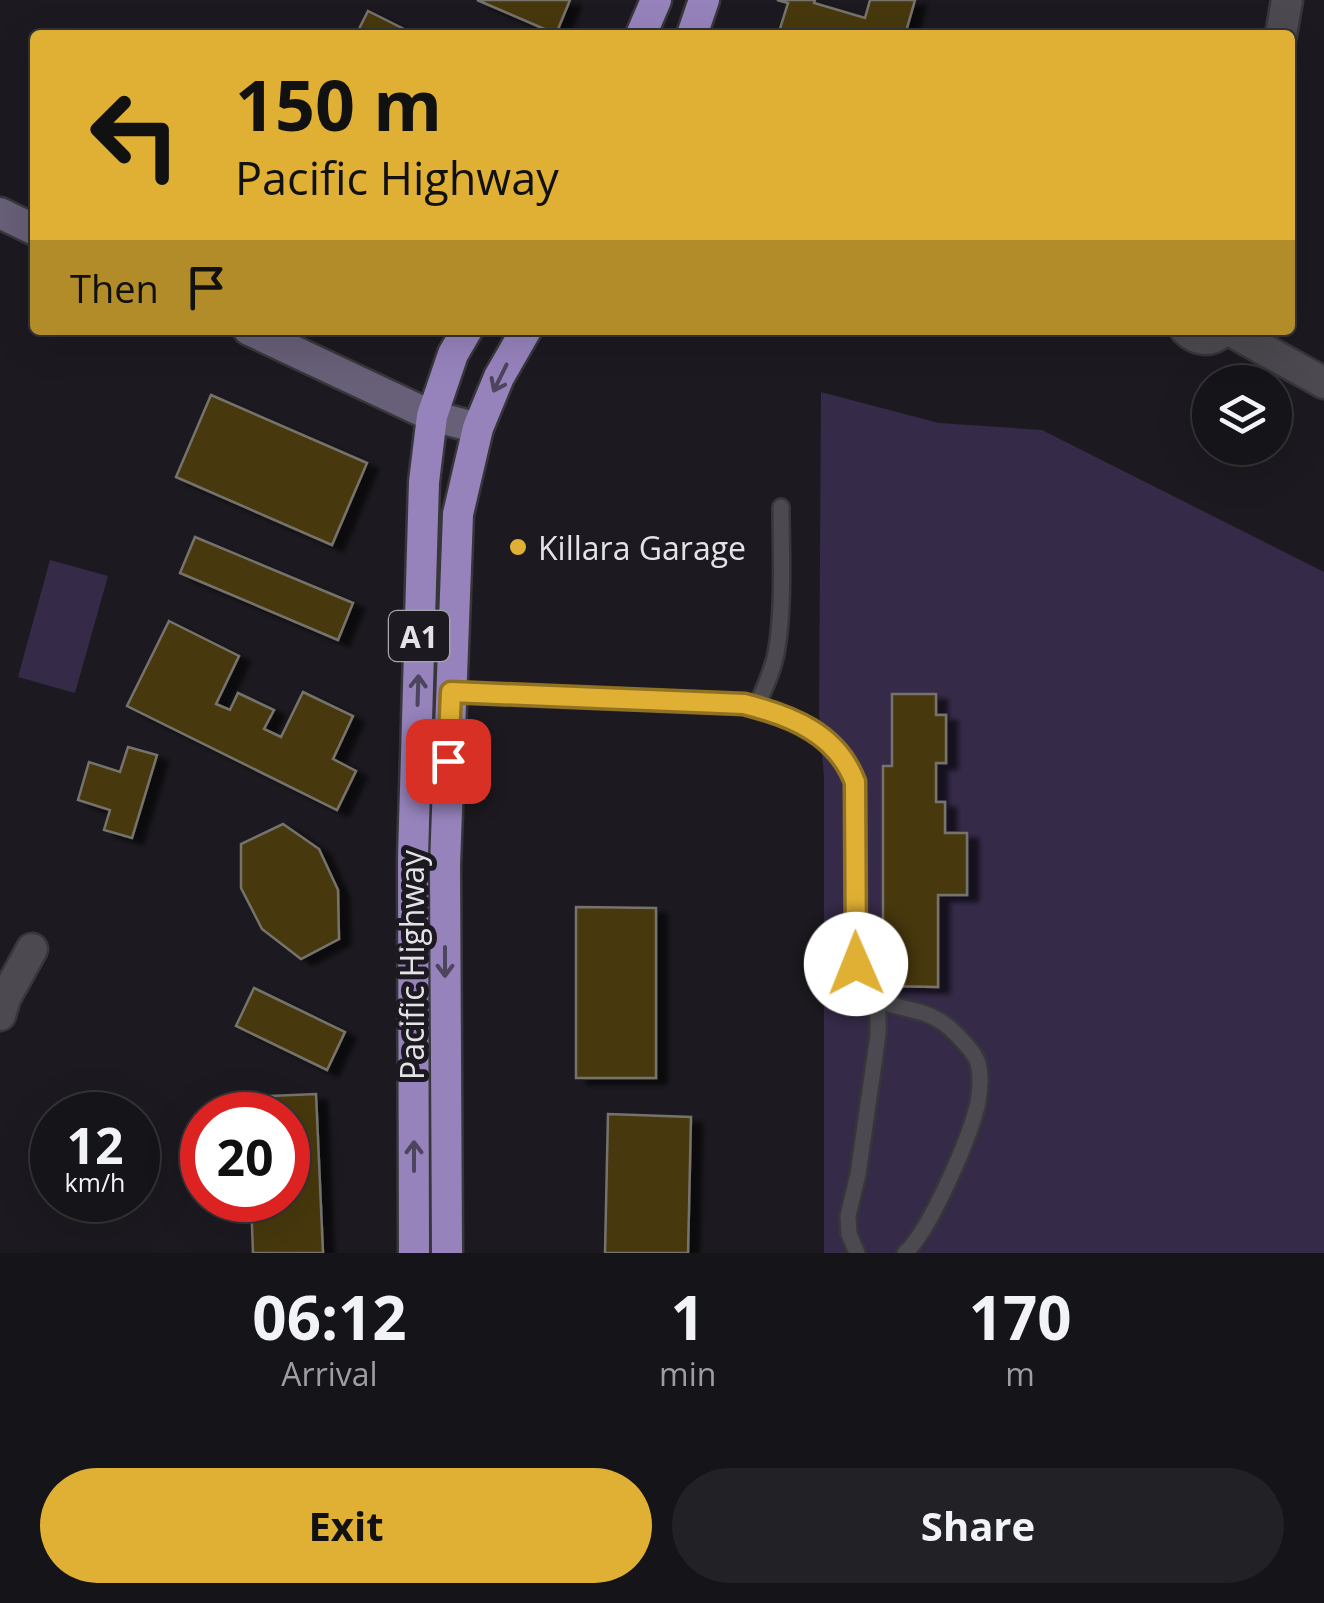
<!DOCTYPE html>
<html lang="en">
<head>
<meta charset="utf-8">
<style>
  body { margin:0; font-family:"Open Sans",sans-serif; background:#222125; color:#f1f3f6; height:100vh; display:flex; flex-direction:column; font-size:38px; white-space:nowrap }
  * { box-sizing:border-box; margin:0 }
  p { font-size:32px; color:#9d9ea2 }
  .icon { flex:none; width:55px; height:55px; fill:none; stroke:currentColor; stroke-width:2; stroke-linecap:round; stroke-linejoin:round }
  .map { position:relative; height:1253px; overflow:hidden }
  .panel { display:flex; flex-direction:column; background:#151418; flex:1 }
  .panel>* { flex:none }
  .hud { position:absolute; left:30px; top:30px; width:1265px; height:305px; border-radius:10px; box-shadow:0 10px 40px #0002,0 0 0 2px #343337; background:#dfb034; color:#111; overflow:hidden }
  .tools { position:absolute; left:1192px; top:365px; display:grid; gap:20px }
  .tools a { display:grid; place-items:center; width:100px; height:100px; border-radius:50%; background:#151418; box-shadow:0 10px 40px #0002,0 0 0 2px #343337; font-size:50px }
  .speed { position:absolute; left:30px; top:1092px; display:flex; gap:20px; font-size:50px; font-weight:700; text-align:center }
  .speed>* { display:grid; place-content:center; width:130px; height:130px; border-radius:50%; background:#151418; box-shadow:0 10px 40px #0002,0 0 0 2px #343337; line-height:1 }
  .speed small { font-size:25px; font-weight:400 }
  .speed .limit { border:15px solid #d22; background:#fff; color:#111 }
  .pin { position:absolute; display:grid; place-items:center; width:85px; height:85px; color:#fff; margin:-42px; border-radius:20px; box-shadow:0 5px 15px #0006 }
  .me { position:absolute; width:110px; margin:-55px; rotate:359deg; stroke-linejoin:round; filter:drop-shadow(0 0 8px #0008) }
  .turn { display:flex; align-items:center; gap:35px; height:210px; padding:0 40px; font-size:45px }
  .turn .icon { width:130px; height:130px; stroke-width:2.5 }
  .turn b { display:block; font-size:70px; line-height:85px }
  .then { display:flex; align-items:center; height:95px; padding:0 40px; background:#0003; gap:20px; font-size:38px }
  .eta { display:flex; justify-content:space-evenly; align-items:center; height:170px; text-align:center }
  .eta b { font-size:60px; font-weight:700; line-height:70px }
  .primary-button { display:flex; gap:20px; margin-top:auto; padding:20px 40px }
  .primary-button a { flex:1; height:115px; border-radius:60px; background:#dfb034; color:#111; font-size:40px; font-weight:700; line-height:115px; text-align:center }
  .primary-button a+a { background:#222125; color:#f1f3f6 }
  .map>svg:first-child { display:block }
  .green { fill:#352a48 }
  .building { fill:#47370d; stroke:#76736c; stroke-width:2.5; filter:url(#shadow) }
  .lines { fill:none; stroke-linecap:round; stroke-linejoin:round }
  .service-casing { stroke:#37363a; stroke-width:20 }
  .minor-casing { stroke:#37363a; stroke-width:35 }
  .tertiary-casing { stroke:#37363a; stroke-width:35 }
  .secondary-casing { stroke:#37363a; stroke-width:35 }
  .trunk-casing { stroke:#37363a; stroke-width:35 }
  .service { stroke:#4c4a50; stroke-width:15 }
  .minor { stroke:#4c4a50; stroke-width:30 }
  .tertiary { stroke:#4c4a50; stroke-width:30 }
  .secondary { stroke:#685f78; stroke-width:30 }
  .trunk { stroke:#9783bc; stroke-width:30 }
  .oneway { stroke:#4d445e }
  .route-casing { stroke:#917222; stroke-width:25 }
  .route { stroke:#dfb034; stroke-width:18 }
  .poi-dot { fill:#dfb034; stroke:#1c1a20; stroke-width:4 }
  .labels { text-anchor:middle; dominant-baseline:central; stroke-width:10; stroke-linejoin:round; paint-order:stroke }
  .shield { fill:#1c1a20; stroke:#a7a6ab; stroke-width:2.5 }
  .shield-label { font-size:30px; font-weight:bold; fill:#e3e2e6 }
  .poi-label { font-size:32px; fill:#e3e2e6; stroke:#1c1a20; text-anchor:start }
  .street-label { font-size:32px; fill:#e3e2e6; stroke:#1c1a20 }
</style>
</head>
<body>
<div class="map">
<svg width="1324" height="1253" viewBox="0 0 1324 1253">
  <defs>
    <filter id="shadow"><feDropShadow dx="11" dy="6" stdDeviation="2.5" flood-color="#0009"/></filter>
  </defs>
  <rect width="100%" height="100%" fill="#1c1a20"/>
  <path class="green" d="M 821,392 L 939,423 L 1042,430 L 1324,572 L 1324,1253 L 824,1253 L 824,778 L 819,715 Z
    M 50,560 L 108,576 L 75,693 L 18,677 Z"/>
  <path class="building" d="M 477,0 L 570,0 L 556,34 Z
    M 777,0 L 815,0 L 814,3 L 865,18 L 870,0 L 915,0 L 905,35 L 886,33 L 886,35 L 778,35 L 788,3 Z
    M 368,11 L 416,35 L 356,35 Z
    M 211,395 L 367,463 L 332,545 L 176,477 Z
    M 195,537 L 353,603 L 338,640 L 180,573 Z
    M 169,621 L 239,656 L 216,704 L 230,710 L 238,693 L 274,710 L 264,729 L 281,737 L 303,692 L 353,716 L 333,759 L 356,771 L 337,810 L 127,706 Z
    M 892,694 L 936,694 L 936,715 L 946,715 L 946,763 L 936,763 L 936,802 L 945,802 L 945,833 L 967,833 L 967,895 L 938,895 L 938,987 L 883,986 L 883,766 L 892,766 Z
    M 128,747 L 157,755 L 132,838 L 104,830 L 110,810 L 78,800 L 89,762 L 120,772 Z
    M 283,824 L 319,849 L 338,890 L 339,939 L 301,959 L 262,929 L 241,888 L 241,844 Z
    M 576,907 L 656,908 L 656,1078 L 576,1078 Z
    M 254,988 L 345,1032 L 327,1070 L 236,1026 Z
    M 316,1094 L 323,1253 L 253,1253 L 251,1200 L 288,1200 L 288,1115 L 247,1115 L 247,1097 Z
    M 608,1114 L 691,1117 L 688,1253 L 605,1253 Z"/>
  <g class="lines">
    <g class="service-casing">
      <path id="service" d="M 451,692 L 744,704 C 799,717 852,740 857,802 L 855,964 L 878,1014 L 878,1035 L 858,1174 L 848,1216 L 849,1234 L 857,1253
        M 756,707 C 765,688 774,668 777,648 C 784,604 781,552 781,507
        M 872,998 C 902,1012 929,1006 955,1033 C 963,1041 975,1053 978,1063 C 981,1074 980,1090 978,1102 C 971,1135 930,1231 905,1253"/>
    </g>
    <g class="minor-casing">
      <path id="minor" d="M 1281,35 L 1287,0
        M 0,1015 L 5,998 L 32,949"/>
    </g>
    <g class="tertiary-casing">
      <path id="tertiary" d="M 1186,330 C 1197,341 1212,343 1223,330
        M 1229,330 L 1324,383"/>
    </g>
    <g class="secondary-casing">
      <path id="secondary" d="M 0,213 L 35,230
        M 249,330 L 432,416 L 478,428"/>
    </g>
    <g class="trunk-casing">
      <path id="trunk" d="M 641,35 L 656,0
        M 692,35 L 704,0
        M 414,1253 L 413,857 L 424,482 L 432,416 L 453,354 L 467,330
        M 447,1253 L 445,865 L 458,514 L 478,428 L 499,377 L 526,330"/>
    </g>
    <use href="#service" class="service"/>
    <use href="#minor" class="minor"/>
    <use href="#tertiary" class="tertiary"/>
    <use href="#secondary" class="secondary"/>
    <use href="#trunk" class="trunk"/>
  </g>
  <defs><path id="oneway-shaft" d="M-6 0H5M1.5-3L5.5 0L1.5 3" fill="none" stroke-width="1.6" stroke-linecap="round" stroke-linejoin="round" transform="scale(2.5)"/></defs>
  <g class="oneway">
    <use href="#oneway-shaft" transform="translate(500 378) rotate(116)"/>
    <use href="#oneway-shaft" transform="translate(418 690) rotate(-88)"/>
    <use href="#oneway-shaft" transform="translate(445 962) rotate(90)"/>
    <use href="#oneway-shaft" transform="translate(414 1156) rotate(-90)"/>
  </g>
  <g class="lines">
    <g class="route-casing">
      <path id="route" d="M 448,761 L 451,692 L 744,704 C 792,716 837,734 855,782 L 856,964"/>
    </g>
    <use href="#route" class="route"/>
  </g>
  <circle class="poi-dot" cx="518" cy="547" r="10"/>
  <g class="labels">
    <rect class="shield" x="389" y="611" width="60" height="50" rx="8"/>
    <g class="shield-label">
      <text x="419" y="636">A1</text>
    </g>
    <g class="poi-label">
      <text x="538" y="547">Killara Garage</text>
    </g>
    <g class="street-label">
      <text transform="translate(411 965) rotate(-90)">Pacific Highway</text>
    </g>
  </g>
</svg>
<div class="tools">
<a><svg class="icon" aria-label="layers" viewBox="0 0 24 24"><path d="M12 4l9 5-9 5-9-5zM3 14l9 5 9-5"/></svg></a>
</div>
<div class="speed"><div>12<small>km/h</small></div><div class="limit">20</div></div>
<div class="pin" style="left:448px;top:761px;background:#d93025"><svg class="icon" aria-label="arrive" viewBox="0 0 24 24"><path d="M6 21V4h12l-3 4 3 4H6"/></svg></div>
<svg class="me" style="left:856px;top:964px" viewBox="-20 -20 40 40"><circle r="19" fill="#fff"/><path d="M0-13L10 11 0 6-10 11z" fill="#dfb034"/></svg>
<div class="hud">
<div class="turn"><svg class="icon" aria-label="left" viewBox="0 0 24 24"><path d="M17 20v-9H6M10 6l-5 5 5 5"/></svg><div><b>150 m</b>Pacific Highway</div></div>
<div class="then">Then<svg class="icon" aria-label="arrive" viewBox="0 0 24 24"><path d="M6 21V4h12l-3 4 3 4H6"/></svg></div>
</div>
</div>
<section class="panel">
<div class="eta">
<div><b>06:12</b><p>Arrival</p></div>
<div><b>1</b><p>min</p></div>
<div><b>170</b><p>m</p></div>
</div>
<div class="primary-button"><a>Exit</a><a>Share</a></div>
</section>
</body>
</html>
